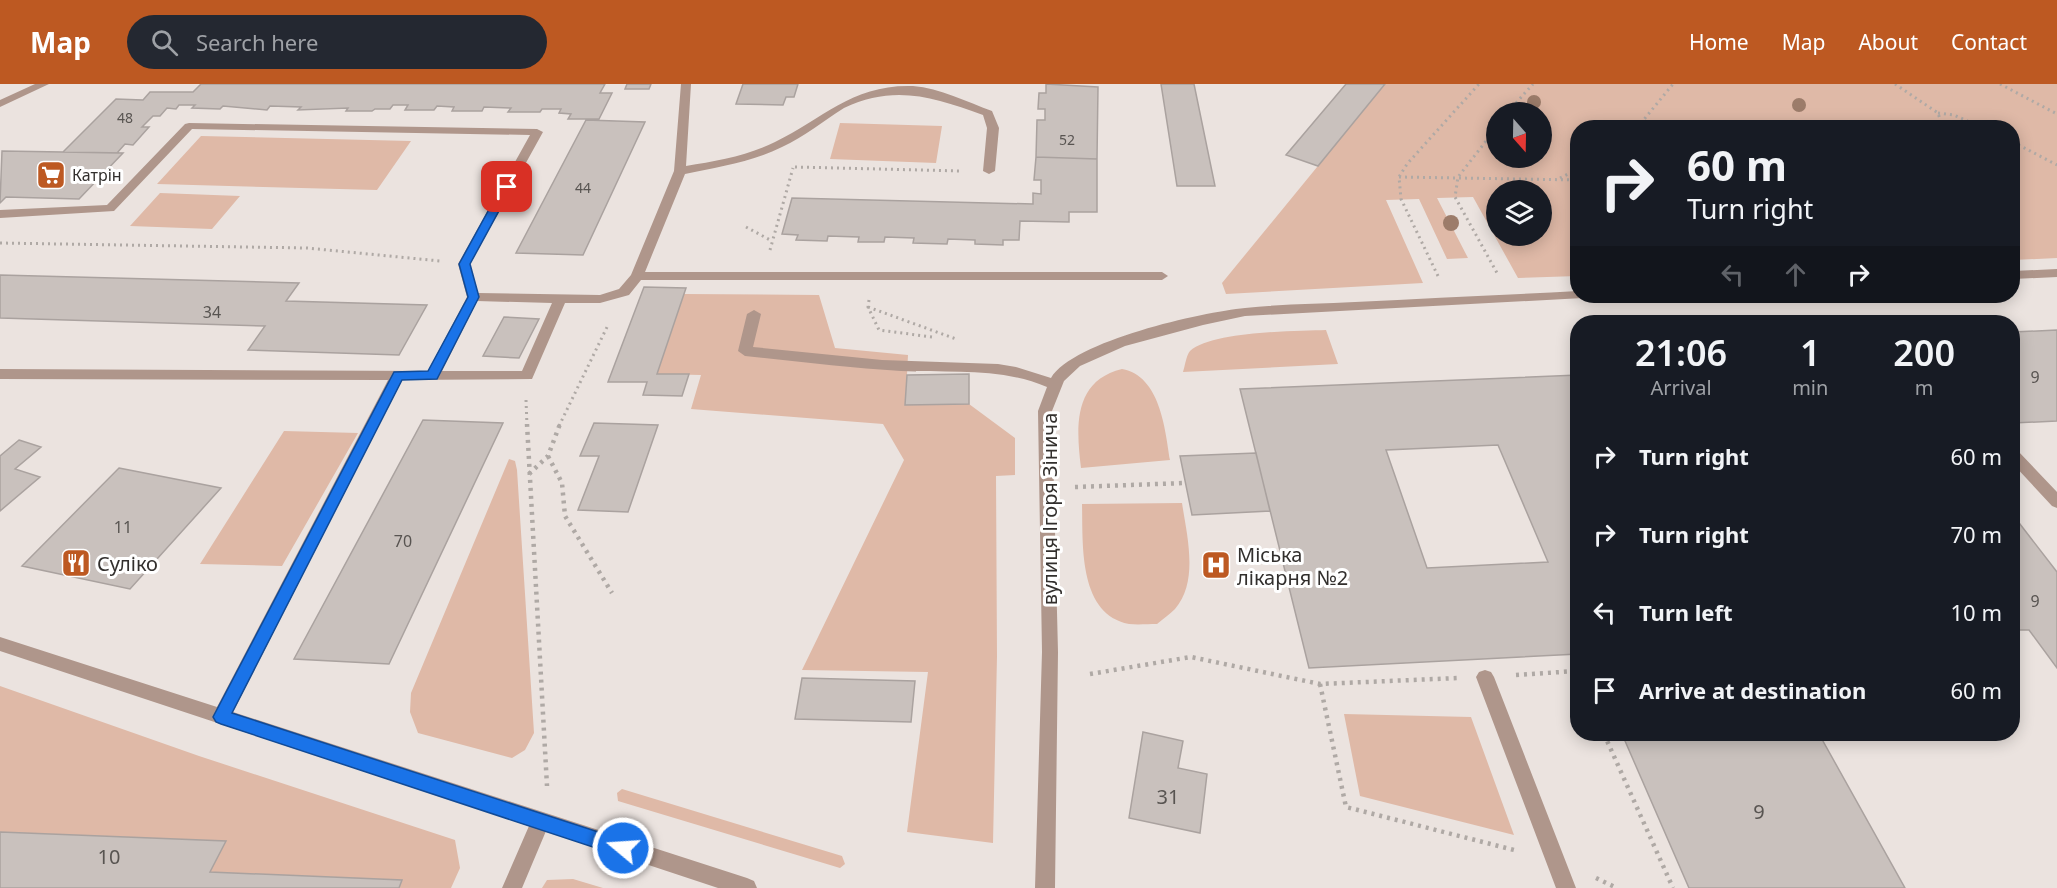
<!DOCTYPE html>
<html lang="en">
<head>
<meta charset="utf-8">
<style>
  body { margin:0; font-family:"Noto Sans",sans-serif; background:#242831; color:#f1f3f6; height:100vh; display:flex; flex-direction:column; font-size:22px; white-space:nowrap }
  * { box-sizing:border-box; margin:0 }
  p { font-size:20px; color:#9ea1a6 }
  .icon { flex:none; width:33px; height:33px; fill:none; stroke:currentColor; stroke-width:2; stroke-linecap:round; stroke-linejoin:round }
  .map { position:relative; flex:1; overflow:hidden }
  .side { position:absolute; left:1570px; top:231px; width:450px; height:426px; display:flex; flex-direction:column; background:#171b24; border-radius:24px; box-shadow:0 3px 15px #0003 }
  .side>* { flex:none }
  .guide { position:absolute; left:1570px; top:36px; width:450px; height:183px; border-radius:24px; box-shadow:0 3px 15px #0003; background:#171b24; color:#f1f3f6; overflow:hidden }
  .needle { width:39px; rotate:160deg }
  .controls { position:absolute; left:1486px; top:18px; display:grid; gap:12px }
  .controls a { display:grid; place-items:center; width:66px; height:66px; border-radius:50%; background:#171b24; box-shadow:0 3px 15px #0003; font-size:30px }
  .pin { position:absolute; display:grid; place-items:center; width:51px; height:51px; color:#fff; margin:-26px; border-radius:12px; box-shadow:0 3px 9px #0006 }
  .me { position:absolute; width:66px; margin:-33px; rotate:288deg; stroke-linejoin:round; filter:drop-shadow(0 0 4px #0008) }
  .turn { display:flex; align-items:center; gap:21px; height:126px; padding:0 18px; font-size:27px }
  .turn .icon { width:78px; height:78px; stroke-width:2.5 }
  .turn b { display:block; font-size:42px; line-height:51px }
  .lanes { display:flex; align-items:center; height:57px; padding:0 18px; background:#0003; justify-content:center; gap:30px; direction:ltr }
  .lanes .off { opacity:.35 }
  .eta { display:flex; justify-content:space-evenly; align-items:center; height:102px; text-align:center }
  .eta b { font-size:36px; font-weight:600; line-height:42px }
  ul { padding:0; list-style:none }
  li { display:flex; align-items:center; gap:18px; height:78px; padding:0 18px }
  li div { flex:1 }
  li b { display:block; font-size:22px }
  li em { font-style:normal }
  header { display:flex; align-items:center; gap:36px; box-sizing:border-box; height:84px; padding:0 30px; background:#bd5922; color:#fff }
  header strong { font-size:28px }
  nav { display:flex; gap:33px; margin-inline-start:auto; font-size:21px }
  .search { width:420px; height:54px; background:#242831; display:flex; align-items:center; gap:15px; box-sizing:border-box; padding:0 21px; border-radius:33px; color:#9ea1a6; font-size:22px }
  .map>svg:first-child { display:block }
  .green { fill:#dfb9a7; fill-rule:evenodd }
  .building { fill:#c9c1bd; stroke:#aaa29f; stroke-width:1.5; fill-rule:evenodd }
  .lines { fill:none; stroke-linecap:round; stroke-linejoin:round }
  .path-far1 { stroke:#afa9a5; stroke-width:3; stroke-dasharray:2 4; stroke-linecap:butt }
  .path { stroke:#afa9a5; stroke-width:4.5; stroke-dasharray:3 5; stroke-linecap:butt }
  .minor { fill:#af968b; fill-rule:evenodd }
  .tree { fill:#9c7c6a }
  .route { fill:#1a73e8; stroke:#114b97; stroke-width:1.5 }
  .labels { text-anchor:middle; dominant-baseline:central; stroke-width:6; stroke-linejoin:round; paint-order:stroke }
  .far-number-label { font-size:14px; fill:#585451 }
  .far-poi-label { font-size:16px; fill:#322f2d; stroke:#fff; text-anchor:start }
  .number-label { font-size:16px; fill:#585451 }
  .street-label { font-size:20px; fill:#322f2d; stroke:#fff }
  .poi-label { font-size:20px; fill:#322f2d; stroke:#fff; text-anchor:start }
  .near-number-label { font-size:20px; fill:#585451 }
</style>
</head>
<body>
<header>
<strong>Map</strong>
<div class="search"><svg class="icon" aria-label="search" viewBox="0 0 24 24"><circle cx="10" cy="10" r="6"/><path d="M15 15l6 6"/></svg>Search here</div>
<nav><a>Home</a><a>Map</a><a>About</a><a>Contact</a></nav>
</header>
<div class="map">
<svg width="2057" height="804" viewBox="0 0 2057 804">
  <rect width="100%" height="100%" fill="#ebe3df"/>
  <path class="green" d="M 1385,0 L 2057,0 L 2057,174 L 2013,176 L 2013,44 L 1578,44 L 1578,192 L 1518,194 L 1473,113 L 1437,114 L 1468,174 L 1447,175 L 1419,115 L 1386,116 L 1423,199 L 1226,210 L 1222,199 ZM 1497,28 L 1542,28 L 1542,74 L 1497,74 ZM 1497,106 L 1542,106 L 1542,152 L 1497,152 Z
    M 840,39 L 942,42 L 936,79 L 830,75 Z
    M 201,52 L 411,57 L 377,106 L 157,100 Z
    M 160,109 L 240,112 L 212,145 L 130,142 Z
    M 683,210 L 819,211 L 835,264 L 908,271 L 907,291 L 969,320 L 1015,354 L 1015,391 L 996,392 L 997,572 L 993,759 L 907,748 L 928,588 L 802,586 L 904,376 L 883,340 L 691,325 L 701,291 L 657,290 Z
    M 1326,246 L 1338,280 L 1183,288 C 1185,282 1186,272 1190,267 C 1212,247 1295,247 1326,246 Z
    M 1122,285 C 1160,292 1165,344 1170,376 L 1081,384 C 1076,343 1073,297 1122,285 Z
    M 284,347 L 358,349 L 282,482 L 200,480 Z
    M 509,375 L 515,377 L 517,386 L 534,649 L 525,666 L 512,674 L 418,649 L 410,628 L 411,609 Z
    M 1182,419 C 1187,452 1199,497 1175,525 C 1170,530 1163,535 1157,540 C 1148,540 1138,541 1129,540 C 1078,530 1083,460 1082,420 Z
    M 0,602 L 199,672 L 455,756 L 460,784 L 451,804 L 399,804 L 402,796 L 210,788 L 225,757 L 0,748 Z
    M 1344,630 L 1471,633 L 1514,751 L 1360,712 Z
    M 622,705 L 842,772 L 845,780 L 840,784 L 618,717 L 617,709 Z
    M 573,795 L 603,804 L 542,804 L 547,796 Z"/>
  <path class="building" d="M 201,0 L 605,0 L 600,9 L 612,9 L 599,35 L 568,35 L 571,30 L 559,29 L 561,25 L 542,25 L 540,28 L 508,28 L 511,24 L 484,23 L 482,27 L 452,27 L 454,23 L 437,22 L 434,26 L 405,26 L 408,21 L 393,21 L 390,25 L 375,25 L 372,27 L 346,27 L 348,24 L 298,26 L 301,23 L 270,22 L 267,26 L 223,22 L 220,25 L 192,24 L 195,21 L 179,21 L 176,25 L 167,24 L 160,32 L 153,32 L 142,43 L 149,43 L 133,61 L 125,60 L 117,69 L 63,68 L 116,15 L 143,16 L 150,8 L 193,8 Z
    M 627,0 L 651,0 L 649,5 L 625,5 Z
    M 743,0 L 798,0 L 794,13 L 786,13 L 783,21 L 736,20 Z
    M 1046,0 L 1098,3 L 1097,75 L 1036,73 L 1037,36 L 1045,36 L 1045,25 L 1038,25 L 1039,9 L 1046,9 Z
    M 1161,0 L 1194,0 L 1215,102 L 1177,102 Z
    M 1346,0 L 1385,0 L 1318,82 L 1286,71 Z
    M 586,36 L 645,38 L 583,171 L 516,169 Z
    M 2,67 L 123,69 L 79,115 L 6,113 L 0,119 Z
    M 1036,73 L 1097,75 L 1097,128 L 1069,128 L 1069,138 L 1020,137 L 1019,156 L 1003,156 L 1003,161 L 975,160 L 975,156 L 948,155 L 947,160 L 913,159 L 914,154 L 885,153 L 884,158 L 858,158 L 859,153 L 828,152 L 827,157 L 796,156 L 798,151 L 782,150 L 792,114 L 1033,120 L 1033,109 L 1041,110 L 1041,96 L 1034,96 Z
    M 0,191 L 299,199 L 286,217 L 427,221 L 399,271 L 248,266 L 265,242 L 0,234 Z
    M 644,203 L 686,204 L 657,290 L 689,290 L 682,312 L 643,311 L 647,298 L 608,298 Z
    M 504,233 L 539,235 L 519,274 L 483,272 Z
    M 2057,246 L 2057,337 L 2013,339 L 2013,248 Z
    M 969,290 L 969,320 L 905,321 L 907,291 Z
    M 1578,291 L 1578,570 L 1309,584 L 1240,305 ZM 1498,361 L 1548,478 L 1427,484 L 1386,366 Z
    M 423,336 L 503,339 L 389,580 L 294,575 Z
    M 594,339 L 658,341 L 628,428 L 578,426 L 599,372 L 580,372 Z
    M 19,356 L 41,363 L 15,385 L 40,393 L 0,427 L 0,372 Z
    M 1256,369 L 1270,427 L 1192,431 L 1180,372 Z
    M 119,384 L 221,404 L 130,505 L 22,482 Z
    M 2013,431 L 2057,488 L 2057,584 L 2029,546 L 2013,546 Z
    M 802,594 L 915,597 L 911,638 L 795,635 Z
    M 1143,648 L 1183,657 L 1178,684 L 1207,690 L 1200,749 L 1129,734 Z
    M 1622,650 L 1819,650 L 1905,804 L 1689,804 Z
    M 0,748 L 226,757 L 210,788 L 402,796 L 399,804 L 0,804 Z"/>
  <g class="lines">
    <path class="path-far1" d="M 1895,0 L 1938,29 L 1943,44
      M 2000,0 L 2057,30
      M 1508,28 L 1533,0
      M 1938,29 L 1954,31 L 1983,44
      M 1497,43 L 1458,93 L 1455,113 L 1497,189
      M 1637,44 L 1673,0
      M 2013,58 L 2057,81
      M 795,83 L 962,87
      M 1399,93 L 1578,96
      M 1560,94 L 1578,85
      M 746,143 L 772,157
      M 0,159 L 307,164 L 440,177
      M 770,166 L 793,84
      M 1438,192 L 1401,115 L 1399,93 L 1407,80 L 1479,0
      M 869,216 L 868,223 L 879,246 L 932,253
      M 868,223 L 956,255
      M 526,316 L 527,342
      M 559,342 L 608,241"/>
    <path class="path" d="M 527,340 L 547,702
      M 548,372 L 562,399 L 565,432 L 612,509
      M 529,390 L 548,372 L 560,340
      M 1075,403 L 1185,399
      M 1090,590 L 1191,573 L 1320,600 L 1458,594
      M 1516,591 L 1576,587 L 1578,592
      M 1320,600 L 1346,723 L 1518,767
      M 1604,650 L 1673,804
      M 1596,794 L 1617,804"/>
    <path class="minor" d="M 35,0 L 49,0 L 0,23 L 0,16 Z
      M 681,0 L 691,0 L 686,82 C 716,77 747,72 775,58 C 824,34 853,0 913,2 C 940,4 967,18 992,27 L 999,44 L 995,87 L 989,90 L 983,87 L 987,44 L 983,31 C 934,13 894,0 844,24 C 823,37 804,53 782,63 C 752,78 717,83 685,90 L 645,188 L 1162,188 L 1168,192 L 1162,196 L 641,196 L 629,211 L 600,219 L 565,219 L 532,295 L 402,296 L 233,628 L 747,794 L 754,797 L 757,804 L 718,804 L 546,747 L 522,804 L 502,804 L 529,742 L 0,567 L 0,553 L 217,623 L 388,296 L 0,295 L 0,285 L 428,287 L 467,213 L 458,180 L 530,51 L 192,45 L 114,127 L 0,134 L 0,126 L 107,121 L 185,40 L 189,39 L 537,45 L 543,48 L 470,180 L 478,209 L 600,211 L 619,205 L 631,191 L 674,87 ZM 477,217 L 552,219 L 522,287 L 442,287 Z
      M 2057,185 L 2057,193 L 2013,195 L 2013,187 Z
      M 1578,207 L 1578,212 L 1584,212 L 1583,214 L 1245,232 L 1203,241 L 1125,262 L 1080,282 L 1064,297 L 1052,327 L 1058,568 L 1055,804 L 1035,804 L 1042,568 L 1038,327 L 1047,303 C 1000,283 951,289 901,287 C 849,284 797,277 745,272 L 738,267 L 747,230 L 754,226 L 761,230 L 753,263 L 882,276 L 998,280 L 1016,283 L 1051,294 C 1073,257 1202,228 1245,224 C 1281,220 1318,220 1355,218 C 1429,214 1504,211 1578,207 Z
      M 2013,366 L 2018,367 L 2057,408 L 2057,424 L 2052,422 L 2013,380 Z
      M 1485,586 L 1491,588 L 1494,593 L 1576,804 L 1556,804 L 1476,593 L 1479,588 Z"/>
  </g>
  <g class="tree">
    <circle cx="1534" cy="18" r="7"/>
    <circle cx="1799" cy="21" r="7"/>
    <circle cx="1451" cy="139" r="8"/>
  </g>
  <path class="route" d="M 503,100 L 512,103 L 470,180 L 479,213 L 437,295 L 402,296 L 232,629 L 623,756 L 629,758 L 631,764 L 629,770 L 623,773 L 221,640 L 216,638 L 213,633 L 394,288 L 428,287 L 468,213 L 459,180 Z"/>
  <defs>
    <g id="supermarket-square" transform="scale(1.5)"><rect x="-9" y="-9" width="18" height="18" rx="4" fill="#bd5922" stroke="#fff"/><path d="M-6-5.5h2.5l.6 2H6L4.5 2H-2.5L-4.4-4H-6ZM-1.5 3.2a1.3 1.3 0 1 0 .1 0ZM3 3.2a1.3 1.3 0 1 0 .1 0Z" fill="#fff"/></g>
    <g id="restaurant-square" transform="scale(1.5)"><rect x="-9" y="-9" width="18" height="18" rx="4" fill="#bd5922" stroke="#fff"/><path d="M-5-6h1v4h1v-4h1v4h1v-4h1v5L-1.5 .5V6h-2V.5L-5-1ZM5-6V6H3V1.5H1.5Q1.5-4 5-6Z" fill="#fff"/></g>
    <g id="hospital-square" transform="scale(1.5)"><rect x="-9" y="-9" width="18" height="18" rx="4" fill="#bd5922" stroke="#fff"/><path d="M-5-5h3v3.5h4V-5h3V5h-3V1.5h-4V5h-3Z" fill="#fff"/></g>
  </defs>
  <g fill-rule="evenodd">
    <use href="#supermarket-square" x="51" y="91"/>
    <use href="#restaurant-square" x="76" y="479"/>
    <use href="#hospital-square" x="1216" y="481"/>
  </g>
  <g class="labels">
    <g class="far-number-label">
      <text x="125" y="33">48</text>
      <text x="1067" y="55">52</text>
      <text x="583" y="103">44</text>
    </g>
    <g class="far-poi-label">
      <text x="72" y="91">Катрін</text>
    </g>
    <g class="number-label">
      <text x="212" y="228">34</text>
      <text x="2035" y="293">9</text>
      <text x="123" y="443">11</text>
      <text x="403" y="457">70</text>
      <text x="2035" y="517">9</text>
    </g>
    <g class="street-label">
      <text transform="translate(1049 425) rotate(-90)">вулиця Ігоря Зінича</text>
    </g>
    <g class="poi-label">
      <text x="1237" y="470">Міська<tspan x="1237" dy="23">лікарня №2</tspan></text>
      <text x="97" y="479">Суліко</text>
    </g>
    <g class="near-number-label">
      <text x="1168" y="712">31</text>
      <text x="1759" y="727">9</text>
      <text x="109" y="772">10</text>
    </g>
  </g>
</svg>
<div class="controls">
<a><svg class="needle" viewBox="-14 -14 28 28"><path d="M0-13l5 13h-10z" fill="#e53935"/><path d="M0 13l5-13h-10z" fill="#9ea1a6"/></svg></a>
<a><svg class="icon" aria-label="layers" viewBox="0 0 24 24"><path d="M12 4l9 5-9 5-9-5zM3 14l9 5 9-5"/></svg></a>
</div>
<div class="pin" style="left:507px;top:103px;background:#d93025"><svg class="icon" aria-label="arrive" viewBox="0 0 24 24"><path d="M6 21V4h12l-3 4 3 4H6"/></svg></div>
<svg class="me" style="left:623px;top:764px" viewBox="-20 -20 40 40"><circle r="17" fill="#1a73e8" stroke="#fff" stroke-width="3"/><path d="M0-11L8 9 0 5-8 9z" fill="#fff"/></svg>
<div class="guide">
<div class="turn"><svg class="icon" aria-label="right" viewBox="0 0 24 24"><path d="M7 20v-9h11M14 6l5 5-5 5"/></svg><div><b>60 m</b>Turn right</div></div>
<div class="lanes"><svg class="icon off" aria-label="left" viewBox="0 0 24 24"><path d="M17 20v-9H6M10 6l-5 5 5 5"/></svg><svg class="icon off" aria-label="ahead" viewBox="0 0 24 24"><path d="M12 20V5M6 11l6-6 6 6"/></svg><svg class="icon" aria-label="right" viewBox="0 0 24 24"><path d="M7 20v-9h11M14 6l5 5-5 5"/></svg></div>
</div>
<section class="side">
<div class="eta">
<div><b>21:06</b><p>Arrival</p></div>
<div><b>1</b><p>min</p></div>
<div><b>200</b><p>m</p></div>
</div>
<ul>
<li><svg class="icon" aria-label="right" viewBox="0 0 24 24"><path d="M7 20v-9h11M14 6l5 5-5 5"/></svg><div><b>Turn right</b></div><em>60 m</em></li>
<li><svg class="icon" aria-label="right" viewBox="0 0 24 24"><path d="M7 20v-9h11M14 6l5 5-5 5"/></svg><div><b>Turn right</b></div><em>70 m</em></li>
<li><svg class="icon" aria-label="left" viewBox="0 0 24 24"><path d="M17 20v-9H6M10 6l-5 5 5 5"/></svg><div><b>Turn left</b></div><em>10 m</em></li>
<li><svg class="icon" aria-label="arrive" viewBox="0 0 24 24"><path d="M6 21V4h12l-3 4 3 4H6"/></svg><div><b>Arrive at destination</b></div><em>60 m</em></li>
</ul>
</section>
</div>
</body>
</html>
